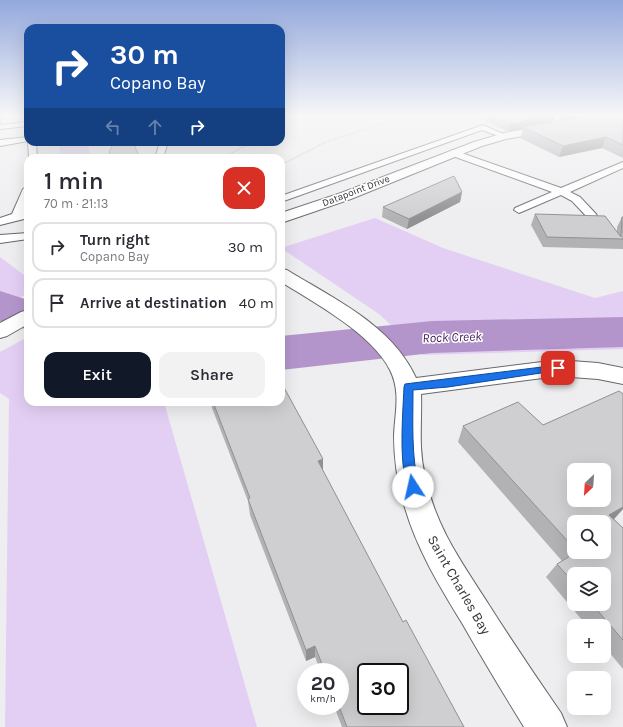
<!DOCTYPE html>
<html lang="en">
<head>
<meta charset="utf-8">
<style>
  body { margin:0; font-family:Karla,sans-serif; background:#f2f2f3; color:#2b2b33; height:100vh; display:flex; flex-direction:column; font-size:15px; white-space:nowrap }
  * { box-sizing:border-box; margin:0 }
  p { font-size:13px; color:#7c7c81 }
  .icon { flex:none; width:22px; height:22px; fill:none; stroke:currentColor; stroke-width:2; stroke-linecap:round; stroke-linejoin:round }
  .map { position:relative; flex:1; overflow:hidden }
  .panel { position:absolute; left:24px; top:154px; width:261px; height:252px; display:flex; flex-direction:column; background:#fff; border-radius:12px; box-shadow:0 4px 16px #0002 }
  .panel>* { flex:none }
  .top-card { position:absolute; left:24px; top:24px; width:261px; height:122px; border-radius:12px; box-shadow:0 4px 16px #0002; background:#1a4fa0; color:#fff; overflow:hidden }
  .needle { width:26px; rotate:205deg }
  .buttons { position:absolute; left:567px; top:463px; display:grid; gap:8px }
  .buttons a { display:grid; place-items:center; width:44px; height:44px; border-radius:8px; background:#fff; box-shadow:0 4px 16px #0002; font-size:20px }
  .speed { position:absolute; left:297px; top:663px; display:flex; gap:8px; font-size:20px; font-weight:700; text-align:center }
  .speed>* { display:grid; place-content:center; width:52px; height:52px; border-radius:50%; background:#fff; box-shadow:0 4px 16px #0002; line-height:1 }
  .speed small { font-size:10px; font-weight:400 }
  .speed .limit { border:2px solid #111; border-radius:6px; background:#fff; color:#111 }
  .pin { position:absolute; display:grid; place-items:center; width:34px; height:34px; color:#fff; margin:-17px; border-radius:8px; box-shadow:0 2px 6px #0006 }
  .me { position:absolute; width:44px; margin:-22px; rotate:350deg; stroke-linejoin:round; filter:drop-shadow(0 0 3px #0008) }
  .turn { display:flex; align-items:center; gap:14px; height:84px; padding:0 20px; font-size:18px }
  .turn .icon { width:52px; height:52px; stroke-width:2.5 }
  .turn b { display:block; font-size:28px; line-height:34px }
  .lanes { display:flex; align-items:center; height:38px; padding:0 20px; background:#0003; justify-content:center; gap:20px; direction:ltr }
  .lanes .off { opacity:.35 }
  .round { display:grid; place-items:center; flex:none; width:42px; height:42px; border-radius:12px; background:#f2f2f3 }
  .summary { display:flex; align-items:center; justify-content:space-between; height:68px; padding:0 20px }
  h1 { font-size:24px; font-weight:600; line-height:30px }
  .primary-button { display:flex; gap:8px; margin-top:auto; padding:8px 20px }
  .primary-button a { flex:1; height:46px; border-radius:12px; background:#111827; color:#fff; font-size:16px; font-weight:600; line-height:46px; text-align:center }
  .primary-button a+a { background:#f2f2f3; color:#2b2b33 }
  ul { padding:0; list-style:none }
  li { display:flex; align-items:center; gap:12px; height:50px; margin:0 8px 6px; padding:0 12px; border:2px solid #e1e1e2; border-radius:12px }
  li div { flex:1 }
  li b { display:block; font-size:15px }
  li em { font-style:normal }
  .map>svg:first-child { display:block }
  .green { fill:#e3cff4 }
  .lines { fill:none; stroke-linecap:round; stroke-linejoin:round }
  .river { fill:#b395cb; fill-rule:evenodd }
  .lane-casing { stroke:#68676a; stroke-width:2 }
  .street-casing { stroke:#68676a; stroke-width:2 }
  .path { stroke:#acacad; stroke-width:1.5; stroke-dasharray:1 1.5; stroke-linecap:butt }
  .lane { fill:#fff; fill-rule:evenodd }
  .street { fill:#fff; fill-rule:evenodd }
  .wall { fill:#b2b1b4; fill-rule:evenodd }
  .shaded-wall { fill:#919092 }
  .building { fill:#cfced1; stroke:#919092; fill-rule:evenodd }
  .route { fill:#1a73e8; stroke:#114b97 }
  .labels { text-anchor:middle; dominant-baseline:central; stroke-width:3; stroke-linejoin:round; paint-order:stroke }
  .far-street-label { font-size:10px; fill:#333334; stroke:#fff }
  .water-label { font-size:13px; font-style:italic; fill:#3f1758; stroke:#fff }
  .near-street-label { font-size:14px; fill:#333334; stroke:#fff }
</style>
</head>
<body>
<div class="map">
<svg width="623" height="727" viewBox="0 0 623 727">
  <rect width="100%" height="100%" fill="#eeedef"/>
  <path class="green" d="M 58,142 L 87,142 L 91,158 L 61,158 Z
    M 375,218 L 443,248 L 595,298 L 623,291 L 623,349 L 423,355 L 379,314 L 281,248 Z
    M 0,257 L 28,278 L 28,293 L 0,309 Z
    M 26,338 L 28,338 L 28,402 L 164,402 L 257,727 L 5,727 L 9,399 L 0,393 L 0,352 Z"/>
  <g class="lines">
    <path class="river" d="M 0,291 L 28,300 L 28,330 L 0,321 Z
      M 623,317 L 623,347 L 432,353 L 281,370 L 281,336 L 432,321 Z"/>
    <g class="lane-casing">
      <path id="lane" d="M 543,116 L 555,116 L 572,124 L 571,126 L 565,126 Z
        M 28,122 L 28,126 L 0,129 L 0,125 Z
        M 483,125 L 508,136 L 504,138 L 482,130 L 479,131 L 281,202 L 281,196 Z
        M 28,137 L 28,141 L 0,146 L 0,140 Z
        M 28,142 L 36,142 L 37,158 L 29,158 Z
        M 160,142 L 168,142 L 164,155 L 165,158 L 157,158 L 156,155 Z
        M 453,150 L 561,188 L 623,162 L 623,168 L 570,192 L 580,197 L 596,214 L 597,216 L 596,218 L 588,218 L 572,201 L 561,195 L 519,213 L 514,210 L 515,208 L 552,192 L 450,155 L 449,153 L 450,151 Z
        M 28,186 L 28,202 L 24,212 L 28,212 L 28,218 L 0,225 L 0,218 L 12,214 L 23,189 Z
        M 28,233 L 28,239 L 0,243 L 0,235 Z"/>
    </g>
    <g class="street-casing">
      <path id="street" d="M 550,125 L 555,128 L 554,130 L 506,139 L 482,146 L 351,199 L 281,223 L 281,213 L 341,193 L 474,142 L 504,133 Z
        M 281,269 L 287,270 C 334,299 392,325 416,378 L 558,360 L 598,363 L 623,368 L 623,384 L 598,379 L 558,376 L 421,394 C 422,423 418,447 425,476 C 436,528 461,561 489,605 C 512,641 536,677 561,713 L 567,727 L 524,727 C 503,693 482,658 462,623 C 438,584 415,546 403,501 C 397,480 394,458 394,435 C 395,412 401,392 390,370 C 372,334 315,303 281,282 Z
        M 28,310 L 28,324 L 7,336 L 0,338 L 0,323 L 21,312 Z"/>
    </g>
    <path class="path" d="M 281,123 L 302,116
      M 221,158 L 254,142
      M 281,165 L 326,142 L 407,116"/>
    <use href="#lane" class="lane"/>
    <use href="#street" class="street"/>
  </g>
  <path class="wall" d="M 475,116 L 555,116 L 553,122 L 567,120 L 559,116 L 623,116 L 623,158 L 602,148 L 559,157 L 520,138 L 523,129 L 508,132 Z
    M 462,192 L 460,202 L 407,229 L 382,217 L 383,207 Z
    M 535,214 L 617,231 L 617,227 L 622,217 L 623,217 L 623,249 L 543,247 L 531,225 Z
    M 623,394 L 623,509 L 614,519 L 623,528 L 623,669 L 604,646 L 604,626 L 587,626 L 546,577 L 557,564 L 562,561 L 458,442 L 463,426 L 543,425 ZM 574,522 L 604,552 L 574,552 ZM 574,574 L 604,604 L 574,604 Z
    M 211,402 L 281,402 L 323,459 L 323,471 L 403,622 L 464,727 L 342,727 L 334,706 L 340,706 L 340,672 L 321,672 L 315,657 L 306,661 L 250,515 L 248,501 L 212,408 Z"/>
  <path class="shaded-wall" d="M 0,116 L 2,116 L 1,123 L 0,124 Z
    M 548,116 L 555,116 L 553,122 L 523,127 L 523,129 L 508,132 L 510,124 Z
    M 568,116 L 588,116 L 567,120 Z
    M 606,137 L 602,148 L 559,157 L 563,146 Z
    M 462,192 L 460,202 L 407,229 L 409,219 Z
    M 281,294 L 282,310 L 281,310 Z
    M 323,459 L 323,475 L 318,461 Z
    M 623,501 L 623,509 L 614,519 L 604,525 L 609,515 Z
    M 315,646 L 315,657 L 306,661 L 306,650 Z"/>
  <path class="building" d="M 493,116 L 548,116 L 510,124 Z
    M 587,116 L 623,116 L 623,145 L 606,137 L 563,146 L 523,127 Z
    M 114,142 L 133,142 L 140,158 L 111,158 L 109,152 Z
    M 454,176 L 462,192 L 409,219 L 383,207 Z
    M 535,214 L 605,216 L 621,237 L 622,217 L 623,217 L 623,239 L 547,237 Z
    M 281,382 L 323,459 L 318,461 L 403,622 L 406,620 L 464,727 L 347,727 L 339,706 L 340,706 L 340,672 L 325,672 L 315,646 L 306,650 L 248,499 L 250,498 L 213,402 L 281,402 ZM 366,672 L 400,672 L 400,706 L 366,706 Z
    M 619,391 L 623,394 L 623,507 L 609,515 L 623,528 L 623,640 L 592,604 L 604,604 L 604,574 L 574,574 L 574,583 L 557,564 L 577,552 L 604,552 L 604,522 L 574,522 L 574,548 L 463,426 L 518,402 L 543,425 ZM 574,470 L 604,470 L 604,500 L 574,500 Z"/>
  <linearGradient id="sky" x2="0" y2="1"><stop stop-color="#93a8dc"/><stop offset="0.53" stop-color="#f7f7f8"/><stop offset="1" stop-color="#f7f7f8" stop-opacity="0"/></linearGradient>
  <rect width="623" height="218" fill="url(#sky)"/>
  <path class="route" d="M 558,365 L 561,366 L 563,368 L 561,370 L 448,387 L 413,390 C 413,422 411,456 419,487 L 417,490 L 413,492 L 409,490 C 398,467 403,413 404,387 L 405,384 Z"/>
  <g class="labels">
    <g class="far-street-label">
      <text transform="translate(356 191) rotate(-21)">Datapoint Drive</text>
    </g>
    <g class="water-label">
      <text transform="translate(452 337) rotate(-2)">Rock Creek</text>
    </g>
    <g class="near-street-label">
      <text transform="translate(459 585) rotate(60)">Saint Charles Bay</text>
    </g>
  </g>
</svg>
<div class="buttons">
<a><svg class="needle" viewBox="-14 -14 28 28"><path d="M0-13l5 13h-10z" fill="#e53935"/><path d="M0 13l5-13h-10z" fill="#7c7c81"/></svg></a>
<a><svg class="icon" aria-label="search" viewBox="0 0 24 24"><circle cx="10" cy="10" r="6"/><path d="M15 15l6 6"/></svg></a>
<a><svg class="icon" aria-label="layers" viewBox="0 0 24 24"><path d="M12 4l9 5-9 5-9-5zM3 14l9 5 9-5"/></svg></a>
<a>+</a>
<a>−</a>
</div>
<div class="speed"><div>20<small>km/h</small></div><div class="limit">30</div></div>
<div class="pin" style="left:558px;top:368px;background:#d93025"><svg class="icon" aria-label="arrive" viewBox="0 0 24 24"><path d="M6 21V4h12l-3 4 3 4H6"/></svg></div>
<svg class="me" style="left:413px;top:487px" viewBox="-20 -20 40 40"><circle r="19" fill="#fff"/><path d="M0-13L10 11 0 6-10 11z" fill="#1a73e8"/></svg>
<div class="top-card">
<div class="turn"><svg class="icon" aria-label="right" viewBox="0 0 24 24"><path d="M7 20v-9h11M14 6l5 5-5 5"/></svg><div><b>30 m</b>Copano Bay</div></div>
<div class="lanes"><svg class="icon off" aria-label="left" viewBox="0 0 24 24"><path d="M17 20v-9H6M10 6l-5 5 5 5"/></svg><svg class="icon off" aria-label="ahead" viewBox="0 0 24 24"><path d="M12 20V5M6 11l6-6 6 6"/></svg><svg class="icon" aria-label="right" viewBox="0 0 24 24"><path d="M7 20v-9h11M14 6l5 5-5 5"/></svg></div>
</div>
<section class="panel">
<div class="summary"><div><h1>1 min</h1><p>70 m · 21:13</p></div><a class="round" style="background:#d93025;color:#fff"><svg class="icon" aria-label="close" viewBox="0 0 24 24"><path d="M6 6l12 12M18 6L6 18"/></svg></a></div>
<ul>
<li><svg class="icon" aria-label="right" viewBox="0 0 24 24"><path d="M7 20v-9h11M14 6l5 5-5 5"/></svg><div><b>Turn right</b><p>Copano Bay</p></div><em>30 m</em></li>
<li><svg class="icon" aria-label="arrive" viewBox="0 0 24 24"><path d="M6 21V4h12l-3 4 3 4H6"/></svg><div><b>Arrive at destination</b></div><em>40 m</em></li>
</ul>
<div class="primary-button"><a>Exit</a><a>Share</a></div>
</section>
</div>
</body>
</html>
